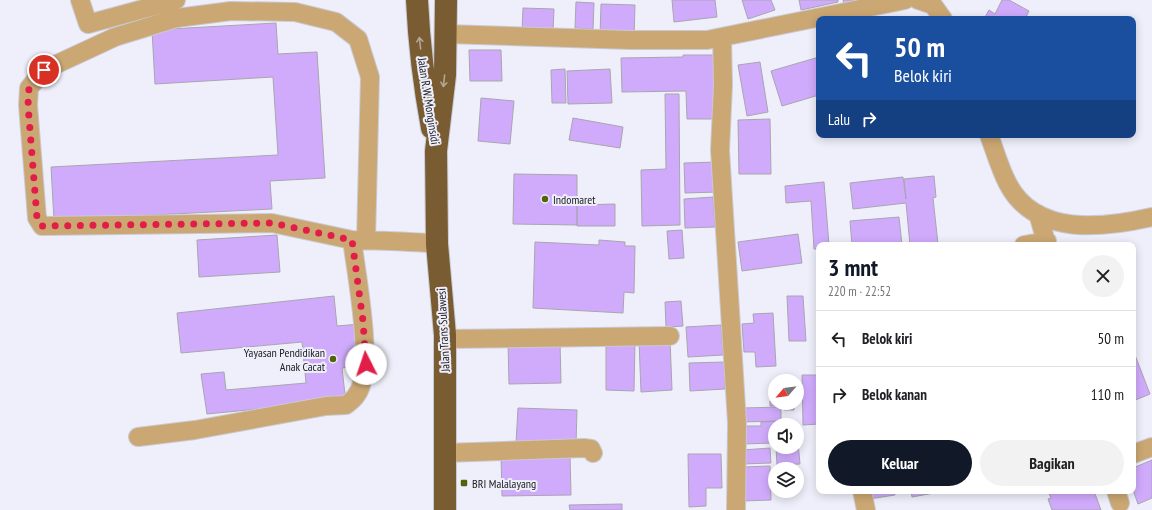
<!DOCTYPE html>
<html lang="id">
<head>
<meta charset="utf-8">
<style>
  body { margin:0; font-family:"PT Sans Narrow",sans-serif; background:#f2f2f2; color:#202124; height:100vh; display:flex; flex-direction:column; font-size:15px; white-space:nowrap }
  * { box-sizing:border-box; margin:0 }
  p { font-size:13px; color:#757577 }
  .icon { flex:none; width:22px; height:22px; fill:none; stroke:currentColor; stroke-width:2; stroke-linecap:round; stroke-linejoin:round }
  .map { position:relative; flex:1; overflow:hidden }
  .details { position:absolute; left:816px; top:242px; width:320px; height:252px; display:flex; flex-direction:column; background:#fff; border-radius:8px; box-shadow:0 2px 10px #0003 }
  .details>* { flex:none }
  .hud { position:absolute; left:816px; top:16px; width:320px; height:122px; border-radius:8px; box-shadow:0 2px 10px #0003; background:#1a4fa0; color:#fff; overflow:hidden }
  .needle { width:26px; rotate:242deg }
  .controls { position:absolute; left:768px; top:374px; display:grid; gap:8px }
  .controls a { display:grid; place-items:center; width:36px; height:36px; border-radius:50%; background:#fff; box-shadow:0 2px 10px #0003; font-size:20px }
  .pin { position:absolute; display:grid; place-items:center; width:34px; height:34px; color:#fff; margin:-17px; border:2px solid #fff; border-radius:50%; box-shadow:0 1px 4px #0007 }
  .me { position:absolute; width:44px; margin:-22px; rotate:356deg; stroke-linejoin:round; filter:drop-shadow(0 0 3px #0008) }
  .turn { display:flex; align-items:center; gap:14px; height:84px; padding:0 12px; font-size:18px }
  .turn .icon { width:52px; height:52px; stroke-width:2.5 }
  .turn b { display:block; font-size:28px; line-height:34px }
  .then { display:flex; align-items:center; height:38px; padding:0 12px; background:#0003; gap:8px; font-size:15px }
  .round { display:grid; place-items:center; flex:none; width:42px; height:42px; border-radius:21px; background:#f2f2f2 }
  .overview { display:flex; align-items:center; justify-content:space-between; height:68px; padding:0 12px }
  h1 { font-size:24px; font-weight:700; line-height:30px; color:#111827 }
  .primary-button { display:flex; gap:8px; margin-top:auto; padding:8px 12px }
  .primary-button a { flex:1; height:46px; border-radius:24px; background:#111827; color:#fff; font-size:16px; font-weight:700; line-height:46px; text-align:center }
  .primary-button a+a { background:#f2f2f2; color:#202124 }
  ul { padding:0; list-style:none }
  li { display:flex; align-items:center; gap:12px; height:56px; padding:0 12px; border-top:1px solid #e0e0e0 }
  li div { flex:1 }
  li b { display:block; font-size:15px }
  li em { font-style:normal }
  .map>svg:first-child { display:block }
  .building { fill:#d0abfc; stroke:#a9a5af }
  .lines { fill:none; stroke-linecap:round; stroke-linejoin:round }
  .minor-casing { stroke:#c9cad4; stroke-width:20 }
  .highway-casing { stroke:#c9cad4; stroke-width:24 }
  .minor { stroke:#cba773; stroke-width:18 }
  .highway { stroke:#795c31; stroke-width:22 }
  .oneway { stroke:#b4a696 }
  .route { stroke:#e11d48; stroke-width:7; stroke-dasharray:0 12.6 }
  .poi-dot { fill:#536308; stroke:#eeeffa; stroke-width:1.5 }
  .labels { text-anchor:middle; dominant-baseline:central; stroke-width:4; stroke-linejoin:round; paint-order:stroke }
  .street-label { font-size:12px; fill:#212125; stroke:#eeeffa }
  .poi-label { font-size:12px; fill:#212125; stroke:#eeeffa; text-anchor:start }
</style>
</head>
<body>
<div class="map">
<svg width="1152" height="510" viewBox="0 0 1152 510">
  <rect width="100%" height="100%" fill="#eeeffa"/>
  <path class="building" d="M 672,0 L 715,0 L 717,17 L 674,22 Z
    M 742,0 L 771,0 L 775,10 L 748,19 Z
    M 799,0 L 838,0 L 838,2 L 801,10 Z
    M 843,0 L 860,0 L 844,4 Z
    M 1002,0 L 1009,0 L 1029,11 L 1025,19 L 984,19 L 989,10 L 995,14 Z
    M 576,2 L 594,3 L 593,29 L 575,28 Z
    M 601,4 L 635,5 L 634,37 L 600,36 Z
    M 523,8 L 554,9 L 553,32 L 522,31 Z
    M 276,23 L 278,54 L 317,52 L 325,178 L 270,181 L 272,209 L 54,220 L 51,167 L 278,155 L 273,77 L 155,84 L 152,30 Z
    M 469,50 L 501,50 L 502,81 L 470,81 Z
    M 683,55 L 715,55 L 716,119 L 687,119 L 686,91 L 622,92 L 621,58 L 683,57 Z
    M 819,57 L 819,95 L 782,106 L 771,71 Z
    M 760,62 L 768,112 L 747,116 L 738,65 Z
    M 565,69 L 566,103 L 552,103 L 551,70 Z
    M 610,69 L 612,103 L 568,104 L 567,71 Z
    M 665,94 L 679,94 L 680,225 L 642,226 L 641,170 L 666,169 Z
    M 481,98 L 514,101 L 510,144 L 478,141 Z
    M 573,118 L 623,127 L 620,148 L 569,140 Z
    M 770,119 L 771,174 L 739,174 L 738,120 Z
    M 717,162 L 718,192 L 685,193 L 684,163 Z
    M 514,174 L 577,175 L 577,225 L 513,224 Z
    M 934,176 L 936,197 L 933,198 L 938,244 L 910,245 L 906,203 L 853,209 L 850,183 L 903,177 L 906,199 L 904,179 Z
    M 824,182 L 829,245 L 819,245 L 819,249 L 814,249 L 811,201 L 786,203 L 785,186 Z
    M 713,197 L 715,227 L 685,228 L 684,199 Z
    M 615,204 L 615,226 L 577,226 L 577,205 Z
    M 899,217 L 902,245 L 852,245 L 850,221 Z
    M 682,230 L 684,258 L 669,259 L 667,231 Z
    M 798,234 L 802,263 L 742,271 L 738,242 Z
    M 277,235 L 280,272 L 199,277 L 197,240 Z
    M 599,240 L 625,242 L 625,246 L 635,246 L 634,293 L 624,292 L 623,313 L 533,308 L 535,242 L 599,245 Z
    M 334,296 L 337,326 L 360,324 L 364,365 L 342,368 L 346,403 L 309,404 L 207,414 L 201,374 L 224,372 L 226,390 L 306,383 L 302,342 L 181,353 L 177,313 Z
    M 787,296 L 803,296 L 806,341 L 789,341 Z
    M 681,301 L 683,326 L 666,327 L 665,302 Z
    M 773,313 L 776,366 L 756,367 L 755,352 L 744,352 L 742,324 L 754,323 L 753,314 Z
    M 721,325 L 723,355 L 688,357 L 686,327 Z
    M 670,339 L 672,390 L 641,392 L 639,341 Z
    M 606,340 L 635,341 L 634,391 L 606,390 Z
    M 560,342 L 561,383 L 509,384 L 508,343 Z
    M 1133,350 L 1150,394 L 1133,401 Z
    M 724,362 L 725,389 L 690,391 L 689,363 Z
    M 802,375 L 819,375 L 819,424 L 803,425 Z
    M 770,401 L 775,401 L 775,403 L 794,403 L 794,410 L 784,410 L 784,406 L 770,406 Z
    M 781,407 L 781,421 L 742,422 L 742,408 Z
    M 518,408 L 577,410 L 576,445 L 516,443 Z
    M 780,421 L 780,425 L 775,425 L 775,431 L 773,431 L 773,443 L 743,444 L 743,426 L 761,426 L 761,422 Z
    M 797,431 L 800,464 L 777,465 L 776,447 L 797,447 Z
    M 770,448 L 771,463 L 743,464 L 742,450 Z
    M 688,454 L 721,454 L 722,488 L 706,488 L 706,506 L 689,507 Z
    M 570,455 L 571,495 L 502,496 L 501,456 Z
    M 1152,460 L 1152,498 L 1138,504 L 1133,490 L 1133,468 Z
    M 770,466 L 771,500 L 743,501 L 742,467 Z
    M 867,491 L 894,491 L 895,495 L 869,499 Z
    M 911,491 L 934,491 L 934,493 L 912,497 Z
    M 1048,491 L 1094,491 L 1101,510 L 1052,510 L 1048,499 L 1051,498 Z
    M 622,504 L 622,510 L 570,510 L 569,505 Z"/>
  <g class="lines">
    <g class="minor-casing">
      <path id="minor" d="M 80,0 L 88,24 L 176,0
        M 918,0 L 933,5 L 943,19
        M 446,34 L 630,40 L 707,40 L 905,0
        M 722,38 L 723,85 L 720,150 L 737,423 L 736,510
        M 989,135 C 995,151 1000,169 1008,184 C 1036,237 1104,228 1152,217
        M 1038,214 L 1047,245
        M 366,240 L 370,77 L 358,39 L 336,22 L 295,12 L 231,11 L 177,18 L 115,37 L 44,70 L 29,88 L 28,105 L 37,218 L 42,226 L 272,223 L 352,240 C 381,241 408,241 437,244
        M 1024,245 L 1047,241
        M 445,339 L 670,336
        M 138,437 L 195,430 L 326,406 L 346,405 C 350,402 355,398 357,394 C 375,370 356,272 352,240
        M 445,453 L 584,448 L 591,449 L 593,453
        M 1133,454 L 1152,447
        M 862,491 L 866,510
        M 1116,491 L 1120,503"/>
    </g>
    <g class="highway-casing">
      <path id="highway" d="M 417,0 C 419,43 424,85 432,128
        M 445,510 L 445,335 L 437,244 L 436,151 L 445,75 L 446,0"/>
    </g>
    <use href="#minor" class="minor"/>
    <use href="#highway" class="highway"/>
  </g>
  <defs><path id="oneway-shaft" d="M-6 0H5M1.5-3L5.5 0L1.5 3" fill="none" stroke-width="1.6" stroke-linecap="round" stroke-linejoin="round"/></defs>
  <g class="oneway">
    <use href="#oneway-shaft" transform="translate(420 43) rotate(-96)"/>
    <use href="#oneway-shaft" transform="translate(444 81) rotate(96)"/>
  </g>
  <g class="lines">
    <path class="route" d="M 44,70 L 29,88 L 28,105 L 37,218 L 42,226 L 272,223 L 352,240 L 363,321 L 366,364"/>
  </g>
  <g class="poi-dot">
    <circle cx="545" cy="199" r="4"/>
    <circle cx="333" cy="359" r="4"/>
    <rect x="460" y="479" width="8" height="8" rx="2"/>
  </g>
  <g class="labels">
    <g class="street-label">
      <text transform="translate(429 101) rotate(81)">Jalan R.W. Monginsidi</text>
      <text transform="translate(443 330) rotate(-93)">Jalan Trans Sulawesi</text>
    </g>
    <g class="poi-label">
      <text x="553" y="199">Indomaret</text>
      <text x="325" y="352" text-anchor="end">Yayasan Pendidikan<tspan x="325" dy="14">Anak Cacat</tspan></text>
      <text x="472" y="483">BRI Malalayang</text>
    </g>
  </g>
</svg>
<div class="controls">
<a><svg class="needle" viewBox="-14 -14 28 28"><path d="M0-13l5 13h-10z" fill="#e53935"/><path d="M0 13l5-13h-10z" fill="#757577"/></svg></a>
<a><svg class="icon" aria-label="sound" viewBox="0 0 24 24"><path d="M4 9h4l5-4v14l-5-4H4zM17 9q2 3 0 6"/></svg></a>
<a><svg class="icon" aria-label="layers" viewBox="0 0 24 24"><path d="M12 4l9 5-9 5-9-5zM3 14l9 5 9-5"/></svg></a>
</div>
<div class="pin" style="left:44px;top:70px;background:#d93025"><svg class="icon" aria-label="arrive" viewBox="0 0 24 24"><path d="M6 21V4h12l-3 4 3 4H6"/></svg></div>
<svg class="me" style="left:366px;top:364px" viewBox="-20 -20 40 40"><circle r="19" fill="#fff"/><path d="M0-13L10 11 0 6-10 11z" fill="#e11d48"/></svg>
<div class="hud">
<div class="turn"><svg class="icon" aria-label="left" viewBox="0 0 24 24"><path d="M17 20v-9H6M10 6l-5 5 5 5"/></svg><div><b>50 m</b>Belok kiri</div></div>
<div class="then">Lalu<svg class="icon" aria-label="right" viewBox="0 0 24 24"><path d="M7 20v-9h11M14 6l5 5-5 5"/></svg></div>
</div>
<section class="details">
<div class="overview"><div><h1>3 mnt</h1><p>220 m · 22:52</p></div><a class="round"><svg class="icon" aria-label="close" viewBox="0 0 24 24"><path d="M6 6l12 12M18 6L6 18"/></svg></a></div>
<ul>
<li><svg class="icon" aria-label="left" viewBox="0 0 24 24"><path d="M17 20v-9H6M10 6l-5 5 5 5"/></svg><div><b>Belok kiri</b></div><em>50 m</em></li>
<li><svg class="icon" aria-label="right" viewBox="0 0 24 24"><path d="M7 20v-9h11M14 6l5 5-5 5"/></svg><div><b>Belok kanan</b></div><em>110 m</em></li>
</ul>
<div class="primary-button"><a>Keluar</a><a>Bagikan</a></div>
</section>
</div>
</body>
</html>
